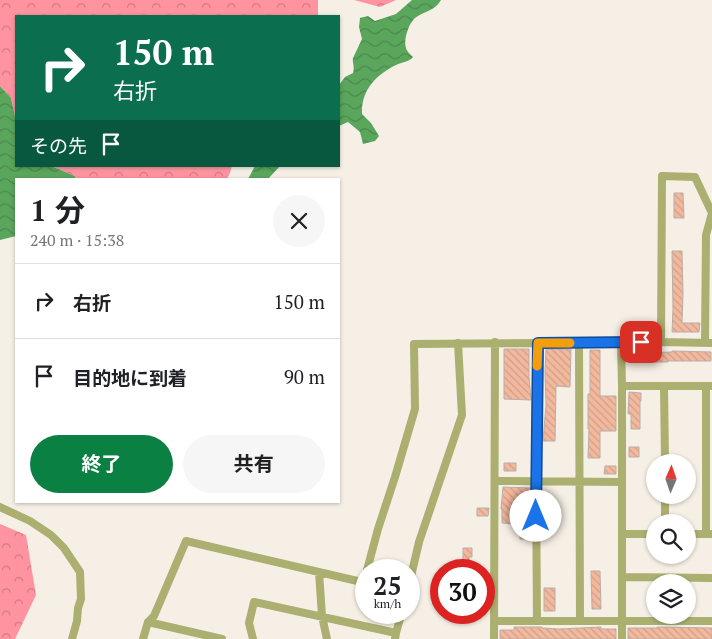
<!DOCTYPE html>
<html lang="ja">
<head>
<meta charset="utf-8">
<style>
  body { margin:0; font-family:"PT Serif","Noto Sans JP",serif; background:#f6f6f6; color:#202124; height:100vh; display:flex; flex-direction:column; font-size:19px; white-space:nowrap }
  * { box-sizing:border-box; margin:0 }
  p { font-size:16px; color:#757577 }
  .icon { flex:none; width:28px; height:28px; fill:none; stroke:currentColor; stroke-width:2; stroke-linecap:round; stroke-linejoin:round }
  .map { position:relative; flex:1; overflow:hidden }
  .panel { position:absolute; left:15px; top:178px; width:325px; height:325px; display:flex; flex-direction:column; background:#fff; border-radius:0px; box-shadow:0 1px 4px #0004 }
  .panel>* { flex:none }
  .banner { position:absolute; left:15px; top:15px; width:325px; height:152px; border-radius:0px; box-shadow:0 1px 4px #0004; background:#0b6e4f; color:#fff; overflow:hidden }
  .needle { width:32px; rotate:2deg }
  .tools { position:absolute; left:646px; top:454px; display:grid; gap:10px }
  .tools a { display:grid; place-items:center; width:50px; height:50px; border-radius:50%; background:#fff; box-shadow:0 1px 4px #0004; font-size:25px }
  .speed { position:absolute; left:355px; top:559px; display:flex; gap:10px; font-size:25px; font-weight:700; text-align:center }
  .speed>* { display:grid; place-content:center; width:65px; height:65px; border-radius:50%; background:#fff; box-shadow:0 1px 4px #0004; line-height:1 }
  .speed small { font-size:12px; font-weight:400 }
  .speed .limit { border:8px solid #d22; background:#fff; color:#111 }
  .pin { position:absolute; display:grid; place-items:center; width:42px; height:42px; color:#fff; margin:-21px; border-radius:10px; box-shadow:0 2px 8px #0006 }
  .me { position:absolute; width:55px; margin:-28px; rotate:0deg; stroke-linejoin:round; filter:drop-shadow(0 0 4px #0008) }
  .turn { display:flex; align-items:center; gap:18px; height:105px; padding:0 15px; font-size:22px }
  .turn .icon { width:65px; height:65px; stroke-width:2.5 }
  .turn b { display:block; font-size:35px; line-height:42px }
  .then { display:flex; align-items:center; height:48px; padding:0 15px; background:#0003; gap:10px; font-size:19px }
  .round { display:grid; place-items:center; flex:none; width:52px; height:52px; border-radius:26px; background:#f6f6f6 }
  .head { display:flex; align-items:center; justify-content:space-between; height:85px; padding:0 15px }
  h1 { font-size:30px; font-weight:700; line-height:38px }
  .action { display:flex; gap:10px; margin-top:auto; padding:10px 15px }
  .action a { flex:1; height:58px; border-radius:30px; background:#0b8043; color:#fff; font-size:20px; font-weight:700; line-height:58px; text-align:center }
  .action a+a { background:#f6f6f6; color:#202124 }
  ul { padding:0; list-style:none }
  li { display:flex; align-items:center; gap:15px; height:75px; padding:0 15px; border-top:1px solid #e0e0e0 }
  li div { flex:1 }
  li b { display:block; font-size:19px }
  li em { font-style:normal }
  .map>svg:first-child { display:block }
  .forest { fill:url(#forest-crowns) }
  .water { fill:url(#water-waves) }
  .building { fill:url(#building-back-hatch); stroke:#b9aea8 }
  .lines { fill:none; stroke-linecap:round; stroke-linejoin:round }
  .minor { stroke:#abaf70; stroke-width:8 }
  .route-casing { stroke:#114b97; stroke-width:12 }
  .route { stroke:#1a73e8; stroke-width:9 }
  .slow { stroke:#f59e0b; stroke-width:9 }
</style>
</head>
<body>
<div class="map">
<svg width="712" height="639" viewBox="0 0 712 639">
  <defs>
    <pattern id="forest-crowns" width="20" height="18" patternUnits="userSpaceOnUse" patternTransform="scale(1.25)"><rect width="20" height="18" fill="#ff94a0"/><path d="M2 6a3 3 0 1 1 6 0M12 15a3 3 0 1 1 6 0" fill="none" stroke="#cf7983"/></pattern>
    <pattern id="water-waves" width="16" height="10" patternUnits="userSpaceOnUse" patternTransform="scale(1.25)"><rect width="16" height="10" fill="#5ba65d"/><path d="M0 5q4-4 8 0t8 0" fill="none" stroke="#4c884d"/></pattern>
    <pattern id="building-back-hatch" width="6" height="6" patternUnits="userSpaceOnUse" patternTransform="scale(1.25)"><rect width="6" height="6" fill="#f3b99e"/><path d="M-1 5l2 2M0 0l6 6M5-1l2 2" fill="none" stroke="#d19f88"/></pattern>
  </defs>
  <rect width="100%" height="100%" fill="#f6efe5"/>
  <path class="forest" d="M 0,0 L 318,0 L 318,16 L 16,16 L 16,121 L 11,98 L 0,86 Z
    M 354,0 L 396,0 L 380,7 Z
    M 51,166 L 232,166 L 230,173 L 227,179 L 75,179 L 75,176 Z
    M 0,524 L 26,535 L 36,595 L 15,639 L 0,639 Z"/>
  <path class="water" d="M 412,0 L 441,0 C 435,11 424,11 415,18 C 409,23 403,40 406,48 C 407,52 411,55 413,57 C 409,62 402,62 396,65 C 376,75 361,90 362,114 L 371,123 L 379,136 L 375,141 L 363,144 L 360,132 L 348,122 L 339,126 L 339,85 L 345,77 L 353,73 C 355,66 352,63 353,58 L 362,39 L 359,27 L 360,18 L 368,16 L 375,21 L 396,14 Z
    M 0,86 L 11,98 L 16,121 L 16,166 L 51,166 L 75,176 L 75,179 L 16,179 L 16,236 L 0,240 Z
    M 255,166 L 280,166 L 268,179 L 248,179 Z"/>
  <path class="building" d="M 674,193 L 683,193 L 684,218 L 674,218 Z
    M 672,251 L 682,251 L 683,294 L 682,323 L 700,323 L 699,332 L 672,332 L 673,309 Z
    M 504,349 L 529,349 L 529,377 L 531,400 L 504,399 Z
    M 546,349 L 571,349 L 570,387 L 556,386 L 555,441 L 543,441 L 546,405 L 545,372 Z
    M 590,350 L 600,350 L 600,396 L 616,396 L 616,431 L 600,431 L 600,458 L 588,458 L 589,429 L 588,429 L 588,394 L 590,394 Z
    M 630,351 L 640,351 L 640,353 L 672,352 L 672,351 L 711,352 L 711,361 L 668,361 L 668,362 L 644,362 L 644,360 L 630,360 Z
    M 629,392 L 641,393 L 641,401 L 640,401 L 640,429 L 631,429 L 631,414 L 628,414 Z
    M 629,447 L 639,447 L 639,457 L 629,457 Z
    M 504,463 L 516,463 L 516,471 L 504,471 Z
    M 605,466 L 616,466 L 616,474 L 604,474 Z
    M 503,487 L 530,488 L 531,511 L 514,511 L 514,524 L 502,523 L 502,509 L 501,509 Z
    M 477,508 L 489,508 L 488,516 L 477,516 Z
    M 520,530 L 529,530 L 529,539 L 520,539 Z
    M 463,548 L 472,548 L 472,557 L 469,557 L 469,570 L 463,570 Z
    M 591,571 L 600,571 L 601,609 L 592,609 Z
    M 544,588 L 555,588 L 555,611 L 544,611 Z
    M 514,627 L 542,627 L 542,628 L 559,629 L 601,627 L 601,629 L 616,629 L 616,639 L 500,639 L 500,630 L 514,630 Z
    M 657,627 L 712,628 L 712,639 L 628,639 L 628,628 L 657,628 Z"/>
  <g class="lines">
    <path class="minor" d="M 621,342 L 622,386 L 622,639
      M 661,342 L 662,176 L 695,177 L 712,213
      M 579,343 L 580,620
      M 705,343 L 706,235 L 712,213
      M 622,386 L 712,386
      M 664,386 L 665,462
      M 706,386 L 706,534
      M 495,481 L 622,482
      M 665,495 L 665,522
      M 0,507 L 30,521 L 51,535 L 64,548 L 80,572 L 81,599 L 78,608 L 77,621 L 72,639
      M 622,534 L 655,534
      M 688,534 L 712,534
      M 367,570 L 378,529 L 395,477 L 415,409 L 414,344 L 661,342 L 712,343
      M 319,572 L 322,616 L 327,639
      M 622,577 L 712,578
      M 409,585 L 419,542 L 462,415 L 458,343
      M 494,621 L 712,621
      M 537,621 L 536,481 L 538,343
      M 148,622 L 222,639
      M 396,633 L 402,612
      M 143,639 L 148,622 L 154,616 L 186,541 L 366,583
      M 253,639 L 249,623 L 254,602 L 396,633 L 395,639
      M 494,639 L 495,342"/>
  </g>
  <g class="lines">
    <g class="route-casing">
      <path id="route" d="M 536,516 L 538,343 L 641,342"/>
    </g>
    <use href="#route" class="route"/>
    <path class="slow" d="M 537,366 L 538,343 L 570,343"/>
  </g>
</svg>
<div class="tools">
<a><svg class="needle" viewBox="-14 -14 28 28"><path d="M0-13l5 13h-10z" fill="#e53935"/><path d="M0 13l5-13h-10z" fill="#757577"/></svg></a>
<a><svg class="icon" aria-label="search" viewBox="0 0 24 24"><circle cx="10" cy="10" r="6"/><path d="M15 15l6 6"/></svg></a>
<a><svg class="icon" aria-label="layers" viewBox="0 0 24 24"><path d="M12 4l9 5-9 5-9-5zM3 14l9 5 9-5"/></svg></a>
</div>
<div class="speed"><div>25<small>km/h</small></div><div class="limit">30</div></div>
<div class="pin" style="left:641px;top:342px;background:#d93025"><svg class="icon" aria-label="arrive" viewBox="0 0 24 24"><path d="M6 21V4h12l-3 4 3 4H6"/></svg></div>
<svg class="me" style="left:536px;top:516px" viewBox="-20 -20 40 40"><circle r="19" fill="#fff"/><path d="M0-13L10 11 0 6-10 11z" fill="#1a73e8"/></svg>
<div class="banner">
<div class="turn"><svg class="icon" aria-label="right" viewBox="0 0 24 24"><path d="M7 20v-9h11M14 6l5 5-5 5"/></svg><div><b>150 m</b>右折</div></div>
<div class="then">その先<svg class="icon" aria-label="arrive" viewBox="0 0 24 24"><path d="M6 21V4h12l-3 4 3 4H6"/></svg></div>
</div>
<section class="panel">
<div class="head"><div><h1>1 分</h1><p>240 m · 15:38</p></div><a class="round"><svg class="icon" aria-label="close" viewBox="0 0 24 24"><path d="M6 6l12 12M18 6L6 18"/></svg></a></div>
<ul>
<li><svg class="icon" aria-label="right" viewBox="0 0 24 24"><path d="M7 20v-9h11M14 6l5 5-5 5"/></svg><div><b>右折</b></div><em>150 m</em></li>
<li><svg class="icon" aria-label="arrive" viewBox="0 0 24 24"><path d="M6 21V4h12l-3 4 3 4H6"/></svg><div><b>目的地に到着</b></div><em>90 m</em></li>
</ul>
<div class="action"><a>終了</a><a>共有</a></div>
</section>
</div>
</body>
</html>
